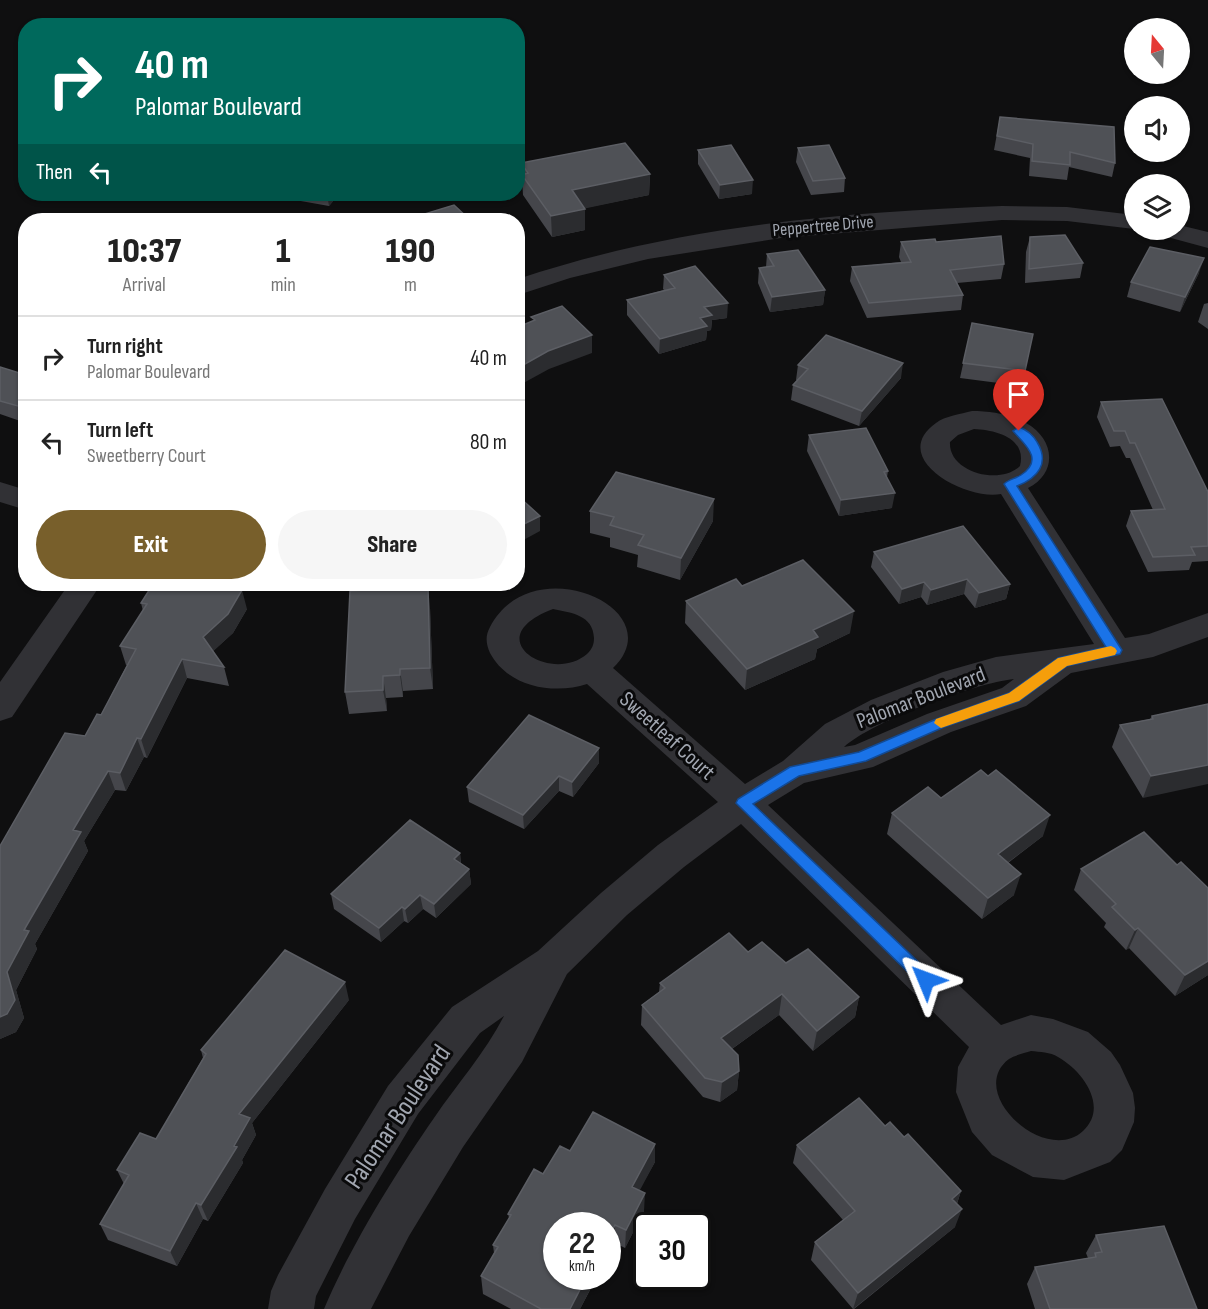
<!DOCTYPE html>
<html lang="en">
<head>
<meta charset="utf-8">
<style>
  body { margin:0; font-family:"Sofia Sans Condensed",sans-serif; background:#f6f6f6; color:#222; height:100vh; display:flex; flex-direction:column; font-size:22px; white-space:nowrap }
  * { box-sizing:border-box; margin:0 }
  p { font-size:20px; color:#767676 }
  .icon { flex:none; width:33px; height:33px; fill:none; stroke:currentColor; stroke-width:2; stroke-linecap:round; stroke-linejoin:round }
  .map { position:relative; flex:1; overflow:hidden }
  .drawer { position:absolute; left:18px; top:213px; width:507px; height:378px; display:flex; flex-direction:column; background:#fff; border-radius:24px; box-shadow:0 2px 4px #0004 }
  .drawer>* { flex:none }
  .guide { position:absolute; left:18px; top:18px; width:507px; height:183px; border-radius:24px; box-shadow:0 2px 4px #0004; background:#00695c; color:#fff; overflow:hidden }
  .needle { width:39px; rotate:342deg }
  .buttons { position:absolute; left:1124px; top:18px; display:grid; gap:12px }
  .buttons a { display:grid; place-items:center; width:66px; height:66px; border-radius:50%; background:#fff; box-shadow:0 2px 4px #0004; font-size:30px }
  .speed { position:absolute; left:543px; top:1212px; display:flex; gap:12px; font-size:30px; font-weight:700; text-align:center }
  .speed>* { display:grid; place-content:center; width:78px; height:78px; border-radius:50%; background:#fff; box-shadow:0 2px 4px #0004; line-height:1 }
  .speed small { font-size:15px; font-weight:400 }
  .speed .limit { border:3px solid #111; border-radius:9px; background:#fff; color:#111 }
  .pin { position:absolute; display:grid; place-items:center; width:51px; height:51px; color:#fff; margin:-62px -26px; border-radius:50% 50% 50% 0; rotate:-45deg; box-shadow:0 0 6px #0007 }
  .pin .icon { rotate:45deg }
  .me { position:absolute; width:66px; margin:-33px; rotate:314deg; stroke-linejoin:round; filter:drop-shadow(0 0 4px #0008) }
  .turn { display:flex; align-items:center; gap:21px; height:126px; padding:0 18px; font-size:27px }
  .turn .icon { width:78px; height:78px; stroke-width:2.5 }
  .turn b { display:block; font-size:42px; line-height:51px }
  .then { display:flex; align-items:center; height:57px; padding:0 18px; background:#0003; gap:12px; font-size:22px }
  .eta { display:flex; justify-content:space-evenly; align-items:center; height:102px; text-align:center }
  .eta b { font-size:36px; font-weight:800; line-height:42px }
  .action { display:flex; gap:12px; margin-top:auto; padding:12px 18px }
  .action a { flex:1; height:69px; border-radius:36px; background:#785f2b; color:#fff; font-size:24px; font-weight:800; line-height:69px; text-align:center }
  .action a+a { background:#f6f6f6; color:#222 }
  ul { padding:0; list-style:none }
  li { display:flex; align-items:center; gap:18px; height:84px; padding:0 18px; border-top:2px solid #e0e0e0 }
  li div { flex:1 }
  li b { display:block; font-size:22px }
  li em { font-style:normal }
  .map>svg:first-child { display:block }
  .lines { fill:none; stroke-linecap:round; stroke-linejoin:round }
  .minor { fill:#313135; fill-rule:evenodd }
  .wall { fill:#45464b }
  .shaded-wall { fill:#2b2c2f }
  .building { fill:#4f5156; stroke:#5c5e64; stroke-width:1.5 }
  .route { fill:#1a73e8; stroke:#114b97; stroke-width:1.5 }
  .slow { fill:#f59e0b }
  .labels { text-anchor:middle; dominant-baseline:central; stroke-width:6; stroke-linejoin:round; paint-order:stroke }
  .far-street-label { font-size:18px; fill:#a1a6b0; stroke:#0a0a0b }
  .street-label { font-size:22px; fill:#a1a6b0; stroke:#0a0a0b }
  .near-street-label { font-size:27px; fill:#a1a6b0; stroke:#0a0a0b }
</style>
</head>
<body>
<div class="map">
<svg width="1208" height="1309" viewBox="0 0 1208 1309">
  <rect width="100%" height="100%" fill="#0f0f10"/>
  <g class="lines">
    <path class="minor" d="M 1002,206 L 1067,207 L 1134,215 L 1134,229 L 1067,221 L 1002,220 L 781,238 L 648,259 L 570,278 L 518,295 L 518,279 C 673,227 839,212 1002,206 Z
      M 1179,225 L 1208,232 L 1208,248 L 1160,235 L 1157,230 L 1179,230 Z
      M 972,411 C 990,411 1010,414 1026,423 C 1055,439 1058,473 1028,488 L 1125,638 L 1149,634 L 1208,613 L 1208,637 L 1153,657 L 1071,673 L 1026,706 L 951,732 L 873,767 L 804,783 L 768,805 L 1001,1025 L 1031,1015 L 1053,1019 L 1088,1032 L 1111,1052 L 1120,1065 L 1133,1093 L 1135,1108 L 1134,1122 L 1122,1150 L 1110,1162 L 1064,1180 L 1033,1177 L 992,1155 L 972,1132 L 956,1092 L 958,1067 L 969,1047 L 741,824 L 684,867 L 627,915 L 567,974 L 522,1062 L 463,1147 L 409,1236 L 371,1309 L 324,1309 C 350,1247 395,1174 434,1118 C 457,1084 485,1053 504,1016 L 480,1033 L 418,1114 L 355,1219 L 316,1296 L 314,1309 L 268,1309 L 271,1291 L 278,1275 L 325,1189 L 388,1086 L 452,1007 L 538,951 L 601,893 L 658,845 L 718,802 L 587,684 C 554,695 508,687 490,653 C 486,644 485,636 490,627 C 532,546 674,609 613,668 L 745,784 L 783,761 L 825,724 L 871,700 L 943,672 L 996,657 L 1094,644 L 1001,494 C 966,501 887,458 936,423 C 945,416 961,414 972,411 ZM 974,429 C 996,430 1027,438 1020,466 C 1000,486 948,472 950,442 L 958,435 ZM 553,609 C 572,613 593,615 594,638 C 594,645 592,649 587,654 C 551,685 476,638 553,609 ZM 1014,679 L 1002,688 L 927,714 L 855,745 L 844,747 C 873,721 975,683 1014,679 ZM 1031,1051 C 1040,1052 1050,1052 1058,1057 C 1083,1071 1109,1107 1083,1131 C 1045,1166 965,1092 1009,1059 C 1015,1055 1025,1053 1031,1051 Z
      M 0,482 L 26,490 L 26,510 L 0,502 Z
      M 69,584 L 101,584 L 12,717 L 0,721 L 0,682 Z"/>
  </g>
  <path class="wall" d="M 1000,117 L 1115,163 L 1112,177 L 1069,167 L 1067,180 L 1029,176 L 1030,158 L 994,150 Z
    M 798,148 L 845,178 L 844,192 L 811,195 L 796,162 Z
    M 698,150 L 752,194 L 719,199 L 698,164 Z
    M 521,163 L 650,174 L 649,195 L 584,208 L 585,230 L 552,237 L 523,195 Z
    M 294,194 L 339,194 L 329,206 L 295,200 Z
    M 1030,237 L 1083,263 L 1080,278 L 1025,283 L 1026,252 Z
    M 901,242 L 936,242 L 1004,264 L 1001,279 L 957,283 L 963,295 L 961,310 L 867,318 L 850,281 L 852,267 L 901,262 L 899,257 Z
    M 767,254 L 825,290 L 823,305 L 770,312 L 758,283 L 759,268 L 766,267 Z
    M 1199,273 L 1180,312 L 1127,297 L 1131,282 Z
    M 664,275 L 727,318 L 712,320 L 711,330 L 707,331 L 706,340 L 659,354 L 627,315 L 627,300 L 664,290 L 663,289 Z
    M 1208,303 L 1208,329 L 1198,322 L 1204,304 Z
    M 972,323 L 1033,334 L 1021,386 L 960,378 Z
    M 798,365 L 901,378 L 859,426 L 791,400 L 793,385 L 797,380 L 796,380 Z
    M 0,367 L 26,375 L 26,419 L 23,422 L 0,414 Z
    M 1101,402 L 1208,492 L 1208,561 L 1192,562 L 1189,570 L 1148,572 L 1126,526 L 1131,511 L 1153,510 L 1130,458 L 1126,458 L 1120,446 L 1110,447 L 1097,417 Z
    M 809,435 L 888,471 L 887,477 L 892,508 L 839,516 L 807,451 Z
    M 590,511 L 713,521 L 680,580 L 637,567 L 638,555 L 610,547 L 610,538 L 590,533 Z
    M 874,552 L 1010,584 L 1006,599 L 975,608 L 964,594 L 927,605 L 921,597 L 899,604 L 871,567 Z
    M 742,586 L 850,633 L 817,649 L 815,659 L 745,690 L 685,623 L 686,601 Z
    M 141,603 L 247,609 L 233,633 L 213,651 L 224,667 L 229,686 L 187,678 L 147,758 L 144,757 L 126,791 L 115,790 L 84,841 L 88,851 L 35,944 L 37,949 L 16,990 L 24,1018 L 16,1032 L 0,1039 L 85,736 L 101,715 L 127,665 L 126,665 L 120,646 L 143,611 Z
    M 430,608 L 433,689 L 403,691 L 403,697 L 386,698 L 387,711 L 349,714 L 345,692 Z
    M 1208,704 L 1143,798 L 1112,747 L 1120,725 L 1150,719 L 1152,716 Z
    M 599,763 L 573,797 L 559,791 L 524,829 L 469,802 L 467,787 Z
    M 941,798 L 1043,836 L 1008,863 L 1014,895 L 982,919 L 887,834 L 892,813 Z
    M 460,853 L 461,864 L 469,869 L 471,884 L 436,918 L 423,909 L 408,923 L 404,921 L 381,942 L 334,909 L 331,894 Z
    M 1081,869 L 1208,975 L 1175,996 L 1129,948 L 1126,950 L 1104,927 L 1106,923 L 1074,890 Z
    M 748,952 L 786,963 L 859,997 L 855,1017 L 813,1051 L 779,1015 L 732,1049 L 739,1071 L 737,1090 L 720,1102 L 703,1097 L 641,1025 L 642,1005 L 659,992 L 660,983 Z
    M 349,1000 L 252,1123 L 256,1135 L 242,1160 L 243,1163 L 208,1221 L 203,1219 L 177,1266 L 108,1240 L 100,1224 L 124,1184 L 117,1170 L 156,1139 L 203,1058 L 201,1050 Z
    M 885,1126 L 904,1137 L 961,1191 L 957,1204 L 955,1227 L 854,1309 L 853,1309 L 811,1260 L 815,1242 L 843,1220 L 793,1163 L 797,1145 Z
    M 570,1151 L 655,1162 L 639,1190 L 644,1211 L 625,1248 L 615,1243 L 580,1309 L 511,1309 L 483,1294 L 481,1276 L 494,1253 L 493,1245 L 509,1218 L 508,1214 L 543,1174 Z
    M 1096,1235 L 1197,1309 L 1035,1309 L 1027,1284 L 1035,1267 L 1088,1258 L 1086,1253 Z"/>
  <path class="shaded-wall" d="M 650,174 L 649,195 L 573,211 L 572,190 Z
    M 753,180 L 752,194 L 719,199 L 720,185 Z
    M 327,194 L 339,194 L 329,206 Z
    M 585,209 L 585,230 L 552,237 L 551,216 Z
    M 1204,258 L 1199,273 L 1180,312 L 1185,297 Z
    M 825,290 L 823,305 L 770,312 L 772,297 Z
    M 728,303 L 727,318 L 712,320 L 711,330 L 707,331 L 706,340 L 659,354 L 660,339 L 700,318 L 704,307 Z
    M 592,335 L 592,353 L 549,369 L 518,386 L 518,368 L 548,351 Z
    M 903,363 L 901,378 L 859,426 L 862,411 Z
    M 24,401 L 26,404 L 26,419 L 23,422 L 18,406 Z
    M 895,493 L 892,508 L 839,516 L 841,500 Z
    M 714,499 L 713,521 L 680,580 L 681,558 Z
    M 540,516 L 540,531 L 518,543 L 518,527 Z
    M 967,579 L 964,594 L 927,605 L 931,590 Z
    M 924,582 L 921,597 L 899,604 L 902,589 Z
    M 459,584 L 469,584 L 460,588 Z
    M 1010,584 L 1006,599 L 975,608 L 979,593 Z
    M 428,586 L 430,608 L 433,689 L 430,668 Z
    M 242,590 L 247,609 L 233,633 L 208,656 L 203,637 Z
    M 854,611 L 850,633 L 817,649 L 815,659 L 745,690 L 747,669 L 813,630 Z
    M 182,659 L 187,678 L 147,758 L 141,739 Z
    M 400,669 L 403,691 L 403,697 L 400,675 Z
    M 383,676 L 386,698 L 387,711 L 383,690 Z
    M 137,738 L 144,757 L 126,791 L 120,773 Z
    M 599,748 L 599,763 L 573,797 L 572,782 Z
    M 1208,765 L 1208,784 L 1143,798 L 1151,776 Z
    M 108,771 L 115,790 L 84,841 L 88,851 L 35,944 L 37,949 L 16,990 L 24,1018 L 16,1032 L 0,1039 L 0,1017 L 7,972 L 24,930 L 73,830 Z
    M 559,776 L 559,791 L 524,829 L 523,815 Z
    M 1050,815 L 1043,836 L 991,875 L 998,854 Z
    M 460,853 L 461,868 L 454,859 Z
    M 469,869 L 471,884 L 436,918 L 434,904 Z
    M 1021,874 L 1014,895 L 982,919 L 988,898 Z
    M 420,895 L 423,909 L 408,923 L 405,909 Z
    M 402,907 L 404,921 L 381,942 L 379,928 Z
    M 1138,928 L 1129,948 L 1126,950 L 1135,930 Z
    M 1208,961 L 1208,975 L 1175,996 L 1185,975 Z
    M 345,982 L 349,1000 L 252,1123 L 256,1135 L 242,1160 L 243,1163 L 208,1221 L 201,1205 L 239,1114 Z
    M 782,994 L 779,1015 L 719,1058 L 721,1038 Z
    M 859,997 L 855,1017 L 813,1051 L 817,1031 Z
    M 739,1071 L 737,1090 L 720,1102 L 722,1082 Z
    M 655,1144 L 655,1162 L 632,1205 L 632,1187 Z
    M 961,1191 L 955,1209 L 952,1199 Z
    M 645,1193 L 644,1211 L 625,1248 L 626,1230 Z
    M 196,1203 L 203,1219 L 177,1266 L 170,1251 Z
    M 962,1209 L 955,1227 L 853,1309 L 858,1293 Z
    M 615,1225 L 615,1243 L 608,1257 L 608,1239 Z
    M 587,1276 L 597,1276 L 580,1309 L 570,1309 Z"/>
  <path class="building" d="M 1000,117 L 1114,127 L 1115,163 L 1070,152 L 1070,165 L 1032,161 L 1033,144 L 997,136 Z
    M 625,143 L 650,174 L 572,190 L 585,209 L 551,216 L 522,175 L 528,173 L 521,163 Z
    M 731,145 L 753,180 L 720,185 L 698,150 Z
    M 829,145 L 845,178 L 813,181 L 798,148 Z
    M 454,205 L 470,220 L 405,220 Z
    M 1065,235 L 1083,263 L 1029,269 L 1030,237 Z
    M 1001,236 L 1004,264 L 950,270 L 963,295 L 869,303 L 852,267 L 911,262 L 901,242 L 935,239 L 936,242 Z
    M 1150,247 L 1204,258 L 1185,297 L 1131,282 Z
    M 798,250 L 825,290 L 772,297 L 759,268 L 774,266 L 767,254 Z
    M 695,266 L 728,303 L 704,307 L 712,315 L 700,318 L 707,326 L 660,339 L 627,300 L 675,288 L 664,275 Z
    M 562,306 L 592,335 L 548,351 L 518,368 L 518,327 L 535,320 L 531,317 Z
    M 972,323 L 1033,334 L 1025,371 L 963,363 Z
    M 826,335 L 903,363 L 862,411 L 793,385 L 808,369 L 798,365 Z
    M 0,367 L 26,375 L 26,401 L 24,401 L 18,406 L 0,401 Z
    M 1162,399 L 1208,492 L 1208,546 L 1191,547 L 1195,555 L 1153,557 L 1131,511 L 1165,509 L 1135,443 L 1130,443 L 1125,431 L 1114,431 L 1101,402 Z
    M 866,428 L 888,471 L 884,472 L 895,493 L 841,500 L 809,435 Z
    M 616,472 L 714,499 L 681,558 L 638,545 L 644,535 L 610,525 L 614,517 L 590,511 Z
    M 518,496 L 540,516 L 518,527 Z
    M 963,526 L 1010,584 L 979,593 L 967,579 L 931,590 L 924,582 L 902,589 L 874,552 Z
    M 803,560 L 854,611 L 813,630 L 818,637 L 747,669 L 686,601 L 736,579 L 742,586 Z
    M 153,584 L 210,584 L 242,590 L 228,614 L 203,637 L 224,667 L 182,659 L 141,739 L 137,738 L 120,773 L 108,771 L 73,830 L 81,832 L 24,930 L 29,931 L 7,972 L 15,1000 L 7,1014 L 0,1017 L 0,846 L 65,733 L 85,736 L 97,714 L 101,715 L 136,649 L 120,646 L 147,604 L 141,603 Z
    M 428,586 L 430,668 L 400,669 L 400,675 L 383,676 L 383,690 L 345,692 L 350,591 Z
    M 1208,704 L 1208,765 L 1151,776 L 1120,725 L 1153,719 L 1152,716 Z
    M 529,715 L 599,748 L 572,782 L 559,776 L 523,815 L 467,787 Z
    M 981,770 L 988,776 L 996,770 L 1050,815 L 998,854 L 1021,874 L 988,898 L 892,813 L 928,787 L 941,798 Z
    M 410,820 L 460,853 L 454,859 L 469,869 L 434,904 L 420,895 L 405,909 L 402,907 L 379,928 L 331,894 Z
    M 1144,832 L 1177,865 L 1181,862 L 1208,888 L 1208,961 L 1185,975 L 1138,928 L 1135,930 L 1112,907 L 1116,904 L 1081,869 Z
    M 729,933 L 748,952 L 762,942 L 786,963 L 808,949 L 859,997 L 817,1031 L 782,994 L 721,1038 L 738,1055 L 739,1071 L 722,1082 L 705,1078 L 642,1005 L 665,988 L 660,983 Z
    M 285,950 L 345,982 L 239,1114 L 250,1118 L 234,1146 L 237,1147 L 201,1205 L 196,1203 L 170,1251 L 100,1224 L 129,1175 L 117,1170 L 140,1133 L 156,1139 L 206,1054 L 201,1050 Z
    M 859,1098 L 885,1126 L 890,1122 L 904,1137 L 908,1134 L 961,1191 L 952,1199 L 962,1209 L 858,1293 L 815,1242 L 855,1211 L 797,1145 Z
    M 593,1112 L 655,1144 L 632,1187 L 645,1193 L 626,1230 L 615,1225 L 608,1239 L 608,1226 L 556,1226 L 556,1276 L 587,1276 L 570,1309 L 541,1309 L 481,1276 L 498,1247 L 493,1245 L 511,1215 L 508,1214 L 534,1169 L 543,1174 L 560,1146 L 570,1151 Z
    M 1164,1226 L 1197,1309 L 1050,1309 L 1035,1267 L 1096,1257 L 1095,1253 L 1102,1252 L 1096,1235 Z"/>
  <path class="route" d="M 1019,427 C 1027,430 1033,435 1037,442 C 1050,463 1038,478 1017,486 L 1120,647 L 1122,650 L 1120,654 L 1067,666 L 1019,701 L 944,727 L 866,761 L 799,776 L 753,804 L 932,975 L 935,980 L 932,985 L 926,987 L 921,985 L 736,803 L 738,799 L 790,767 L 859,752 L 934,720 L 1009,693 L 1058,658 L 1106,647 L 1004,484 C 1009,479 1015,479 1021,475 C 1045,459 1024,444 1013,431 Z"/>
  <path class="slow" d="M 1111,646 L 1115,648 L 1117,651 L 1115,655 L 1067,666 L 1019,701 L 941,728 L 934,723 L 936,719 L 1009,693 L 1058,658 Z"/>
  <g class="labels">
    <g class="far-street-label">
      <text transform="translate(823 226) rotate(-5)">Peppertree Drive</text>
    </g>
    <g class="street-label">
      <text transform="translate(921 698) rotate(-21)">Palomar Boulevard</text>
      <text transform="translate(667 736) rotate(42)">Sweetleaf Court</text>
    </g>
    <g class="near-street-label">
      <text transform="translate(398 1117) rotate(-56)">Palomar Boulevard</text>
    </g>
  </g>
</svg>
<div class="buttons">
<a><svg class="needle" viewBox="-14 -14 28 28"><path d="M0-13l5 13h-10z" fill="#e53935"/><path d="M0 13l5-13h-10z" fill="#767676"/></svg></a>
<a><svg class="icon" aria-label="sound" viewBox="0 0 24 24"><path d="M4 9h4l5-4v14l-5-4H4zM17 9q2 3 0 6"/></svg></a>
<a><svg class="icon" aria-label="layers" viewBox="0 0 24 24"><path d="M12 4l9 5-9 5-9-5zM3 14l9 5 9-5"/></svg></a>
</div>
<div class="speed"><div>22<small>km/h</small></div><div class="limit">30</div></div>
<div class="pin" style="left:1019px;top:431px;background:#d93025"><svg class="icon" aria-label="arrive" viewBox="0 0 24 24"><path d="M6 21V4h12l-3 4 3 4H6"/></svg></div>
<svg class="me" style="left:926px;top:980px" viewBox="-20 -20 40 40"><path d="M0-17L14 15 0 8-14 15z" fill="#1a73e8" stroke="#fff" stroke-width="4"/></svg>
<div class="guide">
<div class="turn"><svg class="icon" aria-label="right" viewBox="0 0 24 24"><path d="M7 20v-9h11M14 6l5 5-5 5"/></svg><div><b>40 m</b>Palomar Boulevard</div></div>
<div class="then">Then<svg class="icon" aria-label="left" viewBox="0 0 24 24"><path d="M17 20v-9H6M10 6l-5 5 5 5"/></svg></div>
</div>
<section class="drawer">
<div class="eta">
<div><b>10:37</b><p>Arrival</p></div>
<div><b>1</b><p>min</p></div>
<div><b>190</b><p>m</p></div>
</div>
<ul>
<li><svg class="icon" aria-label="right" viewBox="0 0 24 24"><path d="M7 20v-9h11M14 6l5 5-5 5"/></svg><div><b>Turn right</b><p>Palomar Boulevard</p></div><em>40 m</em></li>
<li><svg class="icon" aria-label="left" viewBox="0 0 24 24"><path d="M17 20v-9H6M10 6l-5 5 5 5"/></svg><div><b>Turn left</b><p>Sweetberry Court</p></div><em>80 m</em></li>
</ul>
<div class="action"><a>Exit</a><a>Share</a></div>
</section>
</div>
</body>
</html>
